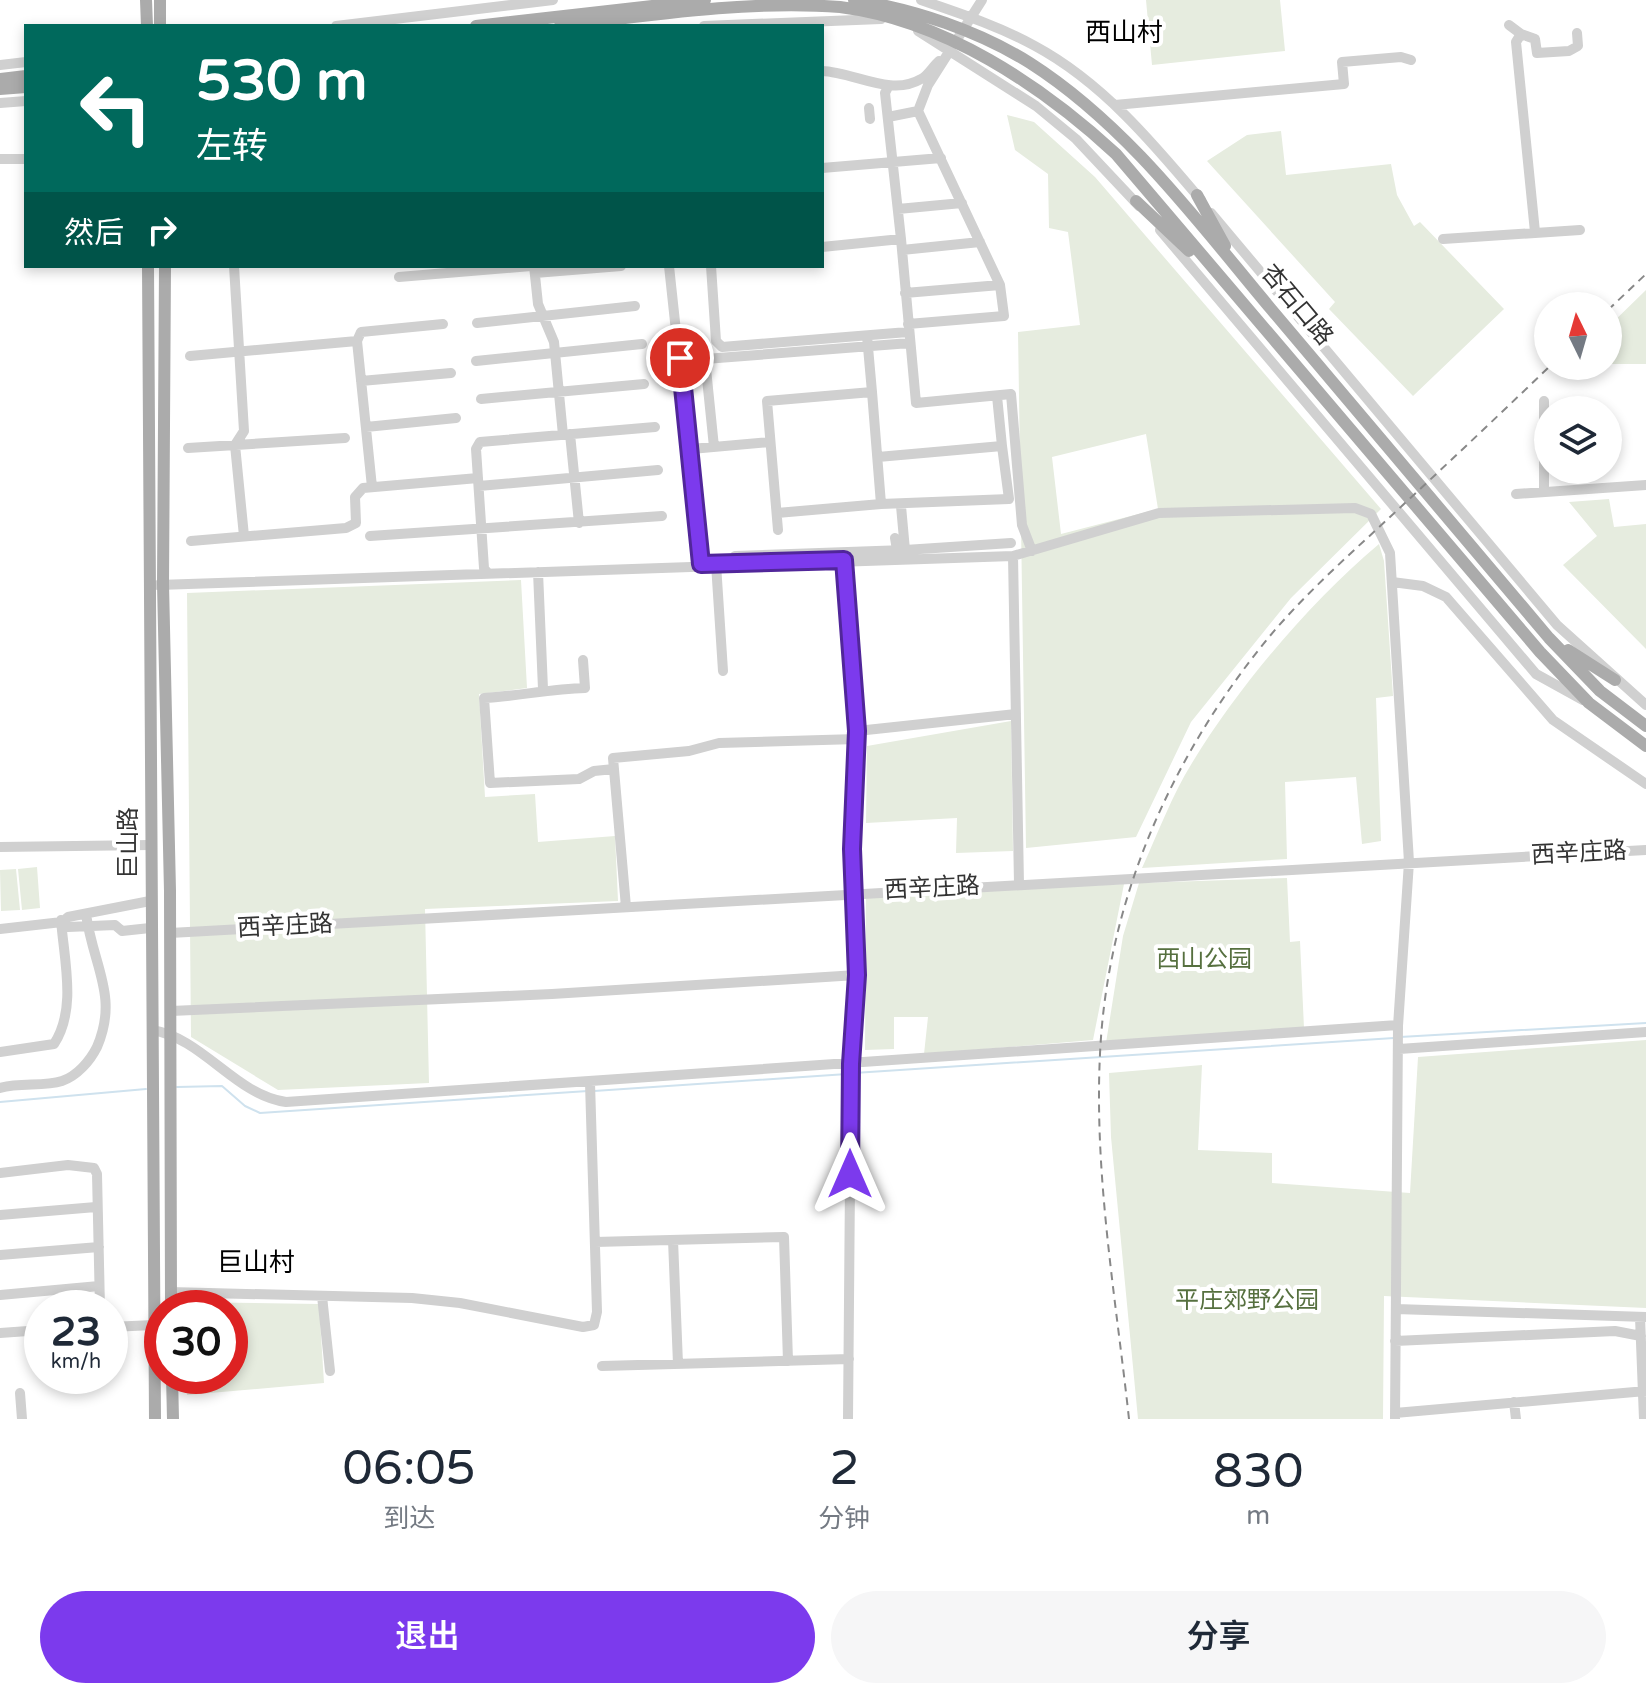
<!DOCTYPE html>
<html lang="zh">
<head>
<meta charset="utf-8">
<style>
  body { margin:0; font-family:"Varela Round","Noto Sans SC",sans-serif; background:#f6f6f7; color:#1f2937; height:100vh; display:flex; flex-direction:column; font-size:30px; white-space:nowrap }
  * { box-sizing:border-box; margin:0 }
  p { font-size:26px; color:#747a83 }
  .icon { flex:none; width:44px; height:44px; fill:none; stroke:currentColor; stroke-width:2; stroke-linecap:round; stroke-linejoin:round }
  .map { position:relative; height:1419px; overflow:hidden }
  .sheet { display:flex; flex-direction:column; background:#fff; flex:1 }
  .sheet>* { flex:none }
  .top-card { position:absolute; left:24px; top:24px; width:800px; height:244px; border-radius:0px; box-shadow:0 4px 12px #0003; background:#00695c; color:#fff; overflow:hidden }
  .needle { width:52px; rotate:355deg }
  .buttons { position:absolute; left:1534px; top:292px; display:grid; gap:16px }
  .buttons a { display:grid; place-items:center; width:88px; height:88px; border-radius:50%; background:#fff; box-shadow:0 4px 12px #0003; font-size:40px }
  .speed { position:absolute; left:24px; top:1290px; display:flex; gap:16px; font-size:40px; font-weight:700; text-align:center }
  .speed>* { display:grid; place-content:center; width:104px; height:104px; border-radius:50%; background:#fff; box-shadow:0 4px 12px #0003; line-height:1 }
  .speed small { font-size:20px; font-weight:400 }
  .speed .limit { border:12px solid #d22; background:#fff; color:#111 }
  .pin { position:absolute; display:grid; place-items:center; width:68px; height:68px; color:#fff; margin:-34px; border:4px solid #fff; border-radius:50%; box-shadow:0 2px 8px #0007 }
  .me { position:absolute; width:88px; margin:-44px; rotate:0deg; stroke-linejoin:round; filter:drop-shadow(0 0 6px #0008) }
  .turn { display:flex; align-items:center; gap:28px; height:168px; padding:0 40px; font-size:36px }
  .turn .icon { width:104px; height:104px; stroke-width:2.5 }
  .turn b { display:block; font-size:56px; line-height:68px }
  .then { display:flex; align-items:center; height:76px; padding:0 40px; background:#0003; gap:16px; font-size:30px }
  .eta { display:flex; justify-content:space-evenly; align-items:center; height:136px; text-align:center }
  .eta b { font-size:48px; font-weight:600; line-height:56px }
  .cta { display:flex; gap:16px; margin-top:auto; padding:16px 40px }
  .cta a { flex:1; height:92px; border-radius:48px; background:#7c3aed; color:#fff; font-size:32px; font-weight:600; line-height:92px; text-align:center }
  .cta a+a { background:#f6f6f7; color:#1f2937 }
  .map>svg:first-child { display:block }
  .green { fill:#e6ecdf; fill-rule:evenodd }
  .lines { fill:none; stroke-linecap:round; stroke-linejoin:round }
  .stream { stroke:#cfe2ee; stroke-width:2 }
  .minor { stroke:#d0d0d0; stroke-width:10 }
  .major { stroke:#ababab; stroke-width:12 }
  .rail { stroke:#888; stroke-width:2; stroke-dasharray:8 6; stroke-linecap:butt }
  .route-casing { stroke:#51269a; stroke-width:20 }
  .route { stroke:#7c3aed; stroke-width:14 }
  .labels { text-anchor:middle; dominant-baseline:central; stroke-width:8; stroke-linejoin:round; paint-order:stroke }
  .street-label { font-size:24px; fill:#333; stroke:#fff }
  .park-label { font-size:24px; fill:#56703f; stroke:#fff }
  .neighbourhood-label { font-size:26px; fill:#000; stroke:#fff }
</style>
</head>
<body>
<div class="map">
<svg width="1646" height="1419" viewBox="0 0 1646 1419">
  <rect width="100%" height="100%" fill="#fff"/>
  <path class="green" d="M 1146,0 L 1280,0 L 1285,51 L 1152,65 Z
    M 1007,115 L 1034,122 L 1095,177 L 1381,509 L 1291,598 L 1191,722 L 1136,837 L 1026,848 L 1018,332 L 1080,325 L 1068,232 L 1049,228 L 1048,174 L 1015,150 ZM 1146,434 L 1158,509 L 1061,534 L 1052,457 Z
    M 1281,131 L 1286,175 L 1391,164 L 1397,195 L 1414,226 L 1420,222 L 1504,309 L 1413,396 L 1329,309 L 1335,302 L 1207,161 L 1247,135 Z
    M 1646,290 L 1646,364 L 1608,364 L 1608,327 Z
    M 1609,499 L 1614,527 L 1646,524 L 1646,649 L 1563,565 L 1597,536 L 1569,502 Z
    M 1379,544 L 1384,561 L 1393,696 L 1376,698 L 1381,841 L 1362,844 L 1356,777 L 1285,782 L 1287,859 L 1142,868 C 1158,833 1172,795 1192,763 C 1239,686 1310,602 1379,544 Z
    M 521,580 L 527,688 L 479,694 L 485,797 L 535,794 L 538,842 L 615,836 L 618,901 L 425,909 L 429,1083 L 278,1090 L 191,1037 L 187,593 Z
    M 1011,721 L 1013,851 L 956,853 L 957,818 L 866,823 L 867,746 Z
    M 37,867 L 40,908 L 22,910 L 18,869 Z
    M 16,869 L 20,910 L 1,911 L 0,870 Z
    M 1287,878 L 1290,942 L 1300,941 L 1304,1028 L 1106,1043 L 1123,936 L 1139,883 Z
    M 1124,884 L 1093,1040 L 924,1054 L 928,1017 L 894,1017 L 894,1049 L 865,1050 L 866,896 Z
    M 1646,1040 L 1646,1308 L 1384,1296 L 1383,1419 L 1138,1419 L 1111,1137 L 1109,1073 L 1202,1065 L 1198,1150 L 1272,1153 L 1272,1183 L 1410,1193 L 1418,1057 Z
    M 184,1302 L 319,1304 L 324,1383 L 187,1395 L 186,1376 L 230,1376 L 230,1308 L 184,1308 Z"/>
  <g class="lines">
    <path class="stream" d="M 1400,1037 L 1646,1023
      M 854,1073 L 1394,1038
      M 177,1087 L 222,1086 L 245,1106 L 260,1113 L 588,1091
      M 594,1091 L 847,1074
      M 0,1102 L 146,1089"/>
    <path class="minor" d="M 921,0 C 959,13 999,26 1035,46 C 1102,82 1153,143 1201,200
      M 1509,25 L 1521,34 L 1516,42 L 1535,232
      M 336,26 L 553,0
      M 704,26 L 881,19
      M 918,31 L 1036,106 L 1076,139 L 1139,206
      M 1521,34 L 1535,39 L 1537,53 L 1569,51 L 1578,46 L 1577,33
      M 0,65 L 26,62
      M 822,71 C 854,72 891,97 921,79 C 928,76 933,66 939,61
      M 888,87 L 885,93 L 901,239
      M 0,103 L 26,101
      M 1115,105 L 1344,84 L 1342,62 L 1401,57 L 1411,60
      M 869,108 L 870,119
      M 888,117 L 918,111
      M 0,159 L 26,159
      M 822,168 L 941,158
      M 898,209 L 962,203
      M 1211,213 L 1557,625 L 1646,705
      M 1160,230 L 1536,674 L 1583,700
      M 1443,239 L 1580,230
      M 822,247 L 901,239 L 916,403 L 1011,394 L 1022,525 L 1032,551
      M 902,250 L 980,242
      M 234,266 L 244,431 L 235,445 L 244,536
      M 534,266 L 538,304 L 554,342 L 563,435
      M 669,266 L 701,564
      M 711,266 L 716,341 L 722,347 L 908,332
      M 535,273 L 621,266
      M 399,277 L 531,266
      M 905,293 L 1000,285 L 918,111 L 928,85 L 982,0
      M 477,323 L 635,306
      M 908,324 L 1004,316 L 1000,285
      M 190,356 L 357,341
      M 476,361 L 642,344
      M 361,381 L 451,373
      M 481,399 L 644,384
      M 366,427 L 456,418
      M 570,434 L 579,523
      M 714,447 L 705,359 L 910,343
      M 188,448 L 345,438
      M 691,449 L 770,442
      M 878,457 L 1002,446 L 997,396
      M 479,486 L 658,470
      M 372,487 L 357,341 L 361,332 L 443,324
      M 1544,492 L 1544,401
      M 1516,494 L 1646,485
      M 881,504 L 1009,499 L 1002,446
      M 901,506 L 905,550 L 1011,543
      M 777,513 L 881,504 L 872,392
      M 778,530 L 767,401 L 872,392 L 867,336
      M 370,536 L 662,516
      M 895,538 L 897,550
      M 191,541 L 346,528 L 356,523 L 355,497 L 363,488 L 478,478
      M 735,556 L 905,550
      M 1013,556 L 1019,884
      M 844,560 L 857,731 L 852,849 L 857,975 L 851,1064 L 848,1419
      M 716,564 L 723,671
      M 538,572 L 543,689
      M 488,574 L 484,568 L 476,449 L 480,442 L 655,427
      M 1392,582 L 1423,586 L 1446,597 L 1553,720 L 1646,784
      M 158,585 L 1013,556 L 1159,513 L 1355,508 L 1371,514 L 1390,553 L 1409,862 L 1398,1026 L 1395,1419
      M 583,660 L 585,688 C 550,689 519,696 484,698 L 490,783 L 579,779 L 594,771 L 614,769
      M 857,731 L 1016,714
      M 0,847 L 150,845
      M 626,907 L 613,758 L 689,751 L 719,743 L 857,739
      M 61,920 L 68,927 L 115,925 L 122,931 L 150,928
      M 0,929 L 62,922 L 68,917 L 150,901
      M 170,933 L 1646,850
      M 171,1011 L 552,994 L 857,975
      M 152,1030 C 203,1038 235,1095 286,1102 L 1398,1025
      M 1399,1049 L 1646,1032
      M 0,1052 L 54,1044 C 77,1009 64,960 61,920
      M 0,1088 C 20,1082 43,1087 62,1081 C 77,1076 90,1061 97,1047 C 119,996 93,966 86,914
      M 0,1173 L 68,1165 L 94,1168 L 97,1174 L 100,1308
      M 0,1215 L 96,1207
      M 673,1240 L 678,1364
      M 595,1242 L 784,1237 L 788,1361
      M 0,1255 L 99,1247
      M 170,1292 L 412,1298 L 460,1303 L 583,1327 L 594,1325 L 597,1312 L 590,1083
      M 0,1295 L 99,1286
      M 322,1296 L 330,1371
      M 1396,1309 L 1646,1317
      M 1640,1317 L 1644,1419
      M 110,1327 L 154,1325
      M 0,1333 L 42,1330
      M 1395,1341 L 1615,1331 L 1641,1336
      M 602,1366 L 849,1359
      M 20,1393 L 22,1419
      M 1514,1402 L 1516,1419
      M 1395,1413 L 1646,1391"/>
    <path class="major" d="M 146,0 L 147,26
      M 160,0 L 160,26
      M 854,0 C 914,9 979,31 1030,63 C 1127,125 1198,222 1271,309 C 1364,418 1456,528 1549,638 L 1600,691 L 1646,726
      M 476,26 L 705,0
      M 560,26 C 651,15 749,0 840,7 C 944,20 1041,85 1116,154 L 1540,652 L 1589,703 L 1646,746
      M 0,79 L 26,76
      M 0,89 L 26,87
      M 1197,195 L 1225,246
      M 1136,201 L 1189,251
      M 148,266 L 155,1419
      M 165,266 L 163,584 L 170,891 L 171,1308
      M 1568,650 L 1615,680
      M 172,1376 L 173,1419"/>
    <path class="rail" d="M 1608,310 L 1646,274
      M 1129,1419 C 1116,1299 1094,1176 1100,1054 C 1107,900 1172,755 1269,637 C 1305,594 1349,555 1390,517 C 1444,467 1497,417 1550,366"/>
  </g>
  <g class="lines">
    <g class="route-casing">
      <path id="route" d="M 680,358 L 701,564 L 844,560 L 857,731 L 852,849 L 857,975 L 851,1064 L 850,1174"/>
    </g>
    <use href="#route" class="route"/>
  </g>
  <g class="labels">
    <g class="street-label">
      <text transform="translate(1297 305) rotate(50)">杏石口路</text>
      <text transform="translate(128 843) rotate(-90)">巨山路</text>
      <text transform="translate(1579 853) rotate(-3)">西辛庄路</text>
      <text transform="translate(932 888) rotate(-3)">西辛庄路</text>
      <text transform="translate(285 926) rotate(-3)">西辛庄路</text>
    </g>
    <g class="park-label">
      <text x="1204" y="959">西山公园</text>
      <text x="1247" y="1300">平庄郊野公园</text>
    </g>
    <g class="neighbourhood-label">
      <text x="1124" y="32">西山村</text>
      <text x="256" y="1262">巨山村</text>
    </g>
  </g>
</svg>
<div class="buttons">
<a><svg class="needle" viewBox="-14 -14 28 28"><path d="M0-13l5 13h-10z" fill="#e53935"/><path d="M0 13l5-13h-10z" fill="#747a83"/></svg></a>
<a><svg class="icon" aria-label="layers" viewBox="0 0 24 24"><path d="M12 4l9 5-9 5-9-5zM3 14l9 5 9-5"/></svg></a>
</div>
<div class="speed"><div>23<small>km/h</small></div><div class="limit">30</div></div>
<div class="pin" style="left:680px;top:358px;background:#d93025"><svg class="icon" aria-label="arrive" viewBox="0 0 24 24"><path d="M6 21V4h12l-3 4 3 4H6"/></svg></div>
<svg class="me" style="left:850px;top:1174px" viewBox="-20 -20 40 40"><path d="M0-17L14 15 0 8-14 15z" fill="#7c3aed" stroke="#fff" stroke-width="4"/></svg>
<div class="top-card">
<div class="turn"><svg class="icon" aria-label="left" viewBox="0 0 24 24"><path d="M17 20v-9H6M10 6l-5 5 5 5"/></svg><div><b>530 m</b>左转</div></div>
<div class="then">然后<svg class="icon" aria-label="right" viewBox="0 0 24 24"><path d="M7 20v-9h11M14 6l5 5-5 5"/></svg></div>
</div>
</div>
<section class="sheet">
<div class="eta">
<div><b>06:05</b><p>到达</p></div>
<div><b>2</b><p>分钟</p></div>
<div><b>830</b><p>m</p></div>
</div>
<div class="cta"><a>退出</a><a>分享</a></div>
</section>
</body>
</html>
